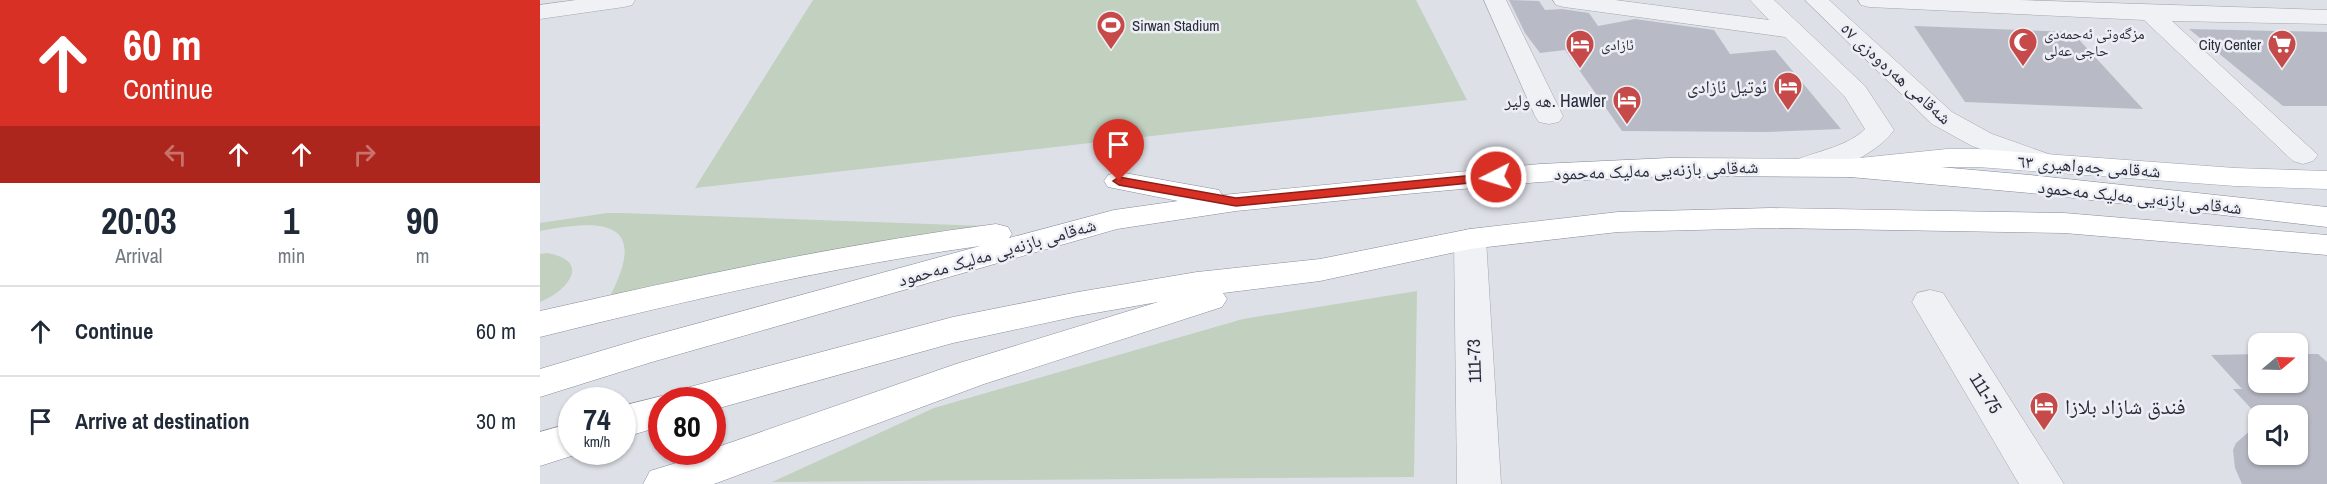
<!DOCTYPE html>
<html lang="en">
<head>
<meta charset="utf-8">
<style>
  body { margin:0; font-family:"Archivo Narrow","Noto Naskh Arabic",sans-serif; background:#f2f2f3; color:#1f2937; height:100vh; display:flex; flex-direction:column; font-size:22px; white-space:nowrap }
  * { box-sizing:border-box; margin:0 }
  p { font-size:20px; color:#747a83 }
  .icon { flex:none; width:33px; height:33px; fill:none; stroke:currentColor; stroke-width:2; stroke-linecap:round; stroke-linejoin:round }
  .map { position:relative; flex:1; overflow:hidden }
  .details { display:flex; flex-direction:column; background:#fff; width:540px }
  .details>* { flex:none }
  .banner { background:#d93025; color:#fff; overflow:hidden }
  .needle { width:39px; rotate:71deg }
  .buttons { position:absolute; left:1708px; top:333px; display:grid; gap:12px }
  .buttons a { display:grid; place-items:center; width:60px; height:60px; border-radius:12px; background:#fff; box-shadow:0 2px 4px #0004; font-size:30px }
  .speed { position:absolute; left:18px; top:387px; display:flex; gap:12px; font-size:30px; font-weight:700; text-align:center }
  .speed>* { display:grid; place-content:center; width:78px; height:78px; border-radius:50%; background:#fff; box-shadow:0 2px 4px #0004; line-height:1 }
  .speed small { font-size:15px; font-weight:400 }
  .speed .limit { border:9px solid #d22; background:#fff; color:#111 }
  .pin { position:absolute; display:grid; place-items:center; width:51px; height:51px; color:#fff; margin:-62px -26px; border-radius:50% 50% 50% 0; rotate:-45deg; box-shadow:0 0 6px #0007 }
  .pin .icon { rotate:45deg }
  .me { position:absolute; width:66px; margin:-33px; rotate:265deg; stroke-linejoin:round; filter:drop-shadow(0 0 4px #0008) }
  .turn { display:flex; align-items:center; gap:21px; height:126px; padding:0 24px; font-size:27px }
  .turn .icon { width:78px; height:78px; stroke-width:2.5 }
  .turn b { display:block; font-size:42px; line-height:51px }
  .lanes { display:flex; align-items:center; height:57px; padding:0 24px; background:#0003; justify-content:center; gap:30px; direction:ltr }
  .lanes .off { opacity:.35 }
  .eta { display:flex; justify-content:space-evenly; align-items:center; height:102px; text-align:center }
  .eta b { font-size:36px; font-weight:800; line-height:42px }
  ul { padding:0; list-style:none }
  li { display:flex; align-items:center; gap:18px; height:90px; padding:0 24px; border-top:2px solid #e0e1e3 }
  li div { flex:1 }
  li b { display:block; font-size:22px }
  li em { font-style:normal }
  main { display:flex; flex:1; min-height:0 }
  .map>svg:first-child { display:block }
  .green { fill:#c1d0bf }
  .building { fill:#b8bbc6 }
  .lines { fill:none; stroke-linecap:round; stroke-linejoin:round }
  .minor-casing { stroke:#a4a6b0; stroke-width:1 }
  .major-casing { stroke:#9ea3b2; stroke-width:1 }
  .highway-casing { stroke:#868b9c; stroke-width:1 }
  .minor { fill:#f0f1f5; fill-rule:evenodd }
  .major { fill:#fff; fill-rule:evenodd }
  .highway { fill:#fff; fill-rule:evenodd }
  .route { fill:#d93025; stroke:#8d1f18; stroke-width:1.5 }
  .labels { text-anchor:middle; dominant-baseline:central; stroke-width:5; stroke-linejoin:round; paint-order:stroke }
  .far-poi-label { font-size:15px; fill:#282c3c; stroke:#edeff4; text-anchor:start }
  .street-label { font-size:18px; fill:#282c3c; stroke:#edeff4 }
  .poi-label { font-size:18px; fill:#282c3c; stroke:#edeff4; text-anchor:end }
  .near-poi-label { font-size:21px; fill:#282c3c; stroke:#edeff4; text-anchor:start }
</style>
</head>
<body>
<main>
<section class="details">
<div class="banner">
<div class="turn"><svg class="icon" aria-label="ahead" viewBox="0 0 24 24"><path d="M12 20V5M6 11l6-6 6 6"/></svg><div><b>60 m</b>Continue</div></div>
<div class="lanes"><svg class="icon off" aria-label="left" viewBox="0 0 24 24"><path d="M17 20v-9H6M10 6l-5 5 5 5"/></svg><svg class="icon" aria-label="ahead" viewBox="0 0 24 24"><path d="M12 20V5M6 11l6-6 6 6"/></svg><svg class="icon" aria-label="ahead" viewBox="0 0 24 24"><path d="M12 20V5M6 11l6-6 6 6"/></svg><svg class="icon off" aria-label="right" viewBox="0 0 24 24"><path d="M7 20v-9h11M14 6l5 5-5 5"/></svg></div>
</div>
<div class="eta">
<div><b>20:03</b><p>Arrival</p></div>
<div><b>1</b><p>min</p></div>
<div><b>90</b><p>m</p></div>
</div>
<ul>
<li><svg class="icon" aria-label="ahead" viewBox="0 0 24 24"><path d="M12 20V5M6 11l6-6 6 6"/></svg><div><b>Continue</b></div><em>60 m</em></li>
<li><svg class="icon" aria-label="arrive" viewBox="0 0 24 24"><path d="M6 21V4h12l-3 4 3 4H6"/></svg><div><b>Arrive at destination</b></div><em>30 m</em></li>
</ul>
</section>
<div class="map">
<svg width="1787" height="484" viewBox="0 0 1787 484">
  <rect width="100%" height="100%" fill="#dee0e7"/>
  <path class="green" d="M 273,0 L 876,0 L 927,100 L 155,188 Z
    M 67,213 L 81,213 L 445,226 L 68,300 C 110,222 67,218 0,231 L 0,223 Z
    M 7,253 C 53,261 27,291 0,302 L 0,254 Z
    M 877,291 L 874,477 L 232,482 L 394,408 L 703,319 Z"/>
  <path class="building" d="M 969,0 L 999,1 L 1005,10 L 1022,9 L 1049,13 L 1058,26 L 1095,19 L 1174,30 L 1190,54 L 1235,50 L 1301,129 L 1228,132 L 1082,131 L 1025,50 L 1000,53 L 985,33 Z
    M 1374,26 L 1532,32 L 1603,109 L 1425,102 Z
    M 1649,29 L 1787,32 L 1787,106 L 1743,106 Z
    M 1719,354 L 1719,382 L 1758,382 L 1758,354 L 1778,354 L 1787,362 L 1787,484 L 1702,484 L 1695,468 L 1693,450 L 1696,443 L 1719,423 L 1719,454 L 1758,454 L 1758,416 L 1719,417 L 1693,389 L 1702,389 L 1671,355 Z"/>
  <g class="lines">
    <g class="minor-casing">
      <path id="minor" d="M 36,0 L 95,0 L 92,5 L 84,7 L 0,19 L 0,5 Z
        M 944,0 L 966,0 L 1023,116 L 1019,122 L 1009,124 L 999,122 L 995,116 Z
        M 1013,0 L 1075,0 L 1229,20 L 1210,0 L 1234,0 L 1325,86 L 1354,130 C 1336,156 1281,181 1250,173 L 1246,167 C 1255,154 1304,151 1325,129 L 1305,97 L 1245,37 L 1024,7 L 1016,5 Z
        M 1265,0 L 1289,0 L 1412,112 L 1452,134 L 1517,157 L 1522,163 L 1517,169 L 1507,172 L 1497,169 L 1432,146 L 1392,124 Z
        M 1318,0 L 1479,0 L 1787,10 L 1787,24 L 1632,21 L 1778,155 L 1773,161 L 1763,164 L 1753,161 L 1604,20 L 1329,7 L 1321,5 Z
        M 930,229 L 942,232 L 946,239 L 961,484 L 917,484 L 914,239 L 918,232 Z
        M 1390,290 L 1403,293 L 1524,484 L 1479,484 L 1372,302 L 1377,293 Z"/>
    </g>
    <g class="major-casing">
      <path id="major" d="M 1407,149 L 1438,149 L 1695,168 L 1787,171 L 1787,189 L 1695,186 L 1438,167 L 1407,167 L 1310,177 L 1299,174 L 1295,168 L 1299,162 L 1310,159 Z"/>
    </g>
    <g class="highway-casing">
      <path id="highway" d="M 1129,158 L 1310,159 L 1490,175 L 1787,207 L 1787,227 L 1490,193 L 1310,177 L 1129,176 L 1000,182 L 866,194 L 696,211 L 577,229 L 112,362 L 0,397 L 0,369 L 104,338 L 440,246 C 291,267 145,301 0,337 L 0,311 C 151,277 302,244 456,224 L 468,227 L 472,234 L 469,238 L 574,210 L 638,201 L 568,187 L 564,181 L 568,175 L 579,172 L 668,188 L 679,190 L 682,195 L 1000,164 Z
        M 1231,208 L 1524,213 L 1787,235 L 1787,255 L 1524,233 L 1231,228 L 1078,232 L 930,249 L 780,281 L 683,293 L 687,299 L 682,307 L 444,384 L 174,484 L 103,484 L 110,471 L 172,452 L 172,449 L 416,364 L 618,302 L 538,316 L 413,343 L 172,410 L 172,400 L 137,400 L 143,389 L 157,385 L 413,317 L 538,292 L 657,272 L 780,259 L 930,229 L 1078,212 Z
        M 122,396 L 136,400 L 122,400 L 122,426 L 82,438 L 82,406 Z
        M 32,423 L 32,452 L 44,452 L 0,466 L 0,432 Z"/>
    </g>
    <use href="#minor" class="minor"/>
    <use href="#major" class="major"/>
    <use href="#highway" class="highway"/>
  </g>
  <path class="route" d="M 956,173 L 960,174 L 962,177 L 960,180 L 696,206 L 579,185 L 573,181 L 579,177 L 696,198 Z"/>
  <defs>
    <g id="stadium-pin" transform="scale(1.5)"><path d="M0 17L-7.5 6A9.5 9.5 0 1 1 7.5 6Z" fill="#c64a49" stroke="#edeff4"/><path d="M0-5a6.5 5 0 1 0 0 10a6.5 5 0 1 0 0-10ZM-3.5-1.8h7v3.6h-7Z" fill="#fff"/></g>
    <g id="mosque-pin" transform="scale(1.5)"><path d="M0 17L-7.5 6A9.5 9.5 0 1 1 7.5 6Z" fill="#c64a49" stroke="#edeff4"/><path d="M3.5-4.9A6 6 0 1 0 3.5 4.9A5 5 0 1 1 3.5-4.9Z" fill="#fff"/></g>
    <g id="hotel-pin" transform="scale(1.5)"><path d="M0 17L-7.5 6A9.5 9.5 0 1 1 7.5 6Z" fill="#c64a49" stroke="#edeff4"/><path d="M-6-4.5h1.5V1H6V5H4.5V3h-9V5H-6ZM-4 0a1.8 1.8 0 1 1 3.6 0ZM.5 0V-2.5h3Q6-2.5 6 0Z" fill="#fff"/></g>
    <g id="supermarket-pin" transform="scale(1.5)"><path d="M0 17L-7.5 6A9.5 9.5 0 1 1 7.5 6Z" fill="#c64a49" stroke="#edeff4"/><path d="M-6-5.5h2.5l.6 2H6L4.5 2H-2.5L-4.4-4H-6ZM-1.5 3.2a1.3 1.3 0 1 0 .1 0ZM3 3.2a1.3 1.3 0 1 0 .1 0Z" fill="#fff"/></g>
  </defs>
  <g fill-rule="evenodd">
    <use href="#stadium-pin" x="571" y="25"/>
    <use href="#mosque-pin" x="1483" y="42"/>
    <use href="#hotel-pin" x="1040" y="44"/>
    <use href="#supermarket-pin" x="1742" y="44"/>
    <use href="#hotel-pin" x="1248" y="86"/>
    <use href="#hotel-pin" x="1087" y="100"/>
    <use href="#hotel-pin" x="1504" y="406"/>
  </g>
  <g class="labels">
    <g class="far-poi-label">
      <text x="592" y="25">Sirwan Stadium</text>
      <text x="1504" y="33">مزگەوتی ئەحمەدی<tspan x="1504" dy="17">حاجی عەلی</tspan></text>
      <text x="1061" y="44">ئازادی</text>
      <text x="1721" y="44" text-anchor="end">City Center</text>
    </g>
    <g class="street-label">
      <text transform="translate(1356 73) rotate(42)">شەقامی هەرەوەزی ٥٧</text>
      <text transform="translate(1549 166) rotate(4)">شەقامی جەواهیری ٦٣</text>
      <text transform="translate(1116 170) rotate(-2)">شەقامی بازنەیی مەلیک مەحمود</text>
      <text transform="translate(1600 197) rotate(6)">شەقامی بازنەیی مەلیک مەحمود</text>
      <text transform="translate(457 252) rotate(-16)">شەقامی بازنەیی مەلیک مەحمود</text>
      <text transform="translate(934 361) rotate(-92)">111-73</text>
      <text transform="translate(1446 393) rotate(58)">111-75</text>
    </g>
    <g class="poi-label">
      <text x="1227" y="86">ئوتیل ئازادی</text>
      <text x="1066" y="100">هه ولير. Hawler</text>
    </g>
    <g class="near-poi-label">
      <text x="1525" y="406">فندق شازاد بلازا</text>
    </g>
  </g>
</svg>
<div class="buttons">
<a><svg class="needle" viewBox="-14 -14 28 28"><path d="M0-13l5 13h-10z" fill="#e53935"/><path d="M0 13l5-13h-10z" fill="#747a83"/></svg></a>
<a><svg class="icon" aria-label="sound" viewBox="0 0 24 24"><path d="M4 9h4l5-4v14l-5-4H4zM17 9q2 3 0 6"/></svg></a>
</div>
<div class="speed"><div>74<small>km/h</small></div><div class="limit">80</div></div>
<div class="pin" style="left:579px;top:181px;background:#d93025"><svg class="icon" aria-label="arrive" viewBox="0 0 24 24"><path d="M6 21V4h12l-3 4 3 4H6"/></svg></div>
<svg class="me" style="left:956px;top:177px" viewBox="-20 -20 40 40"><circle r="17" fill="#d93025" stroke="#fff" stroke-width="3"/><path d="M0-11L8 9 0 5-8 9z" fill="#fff"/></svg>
</div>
</main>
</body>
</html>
